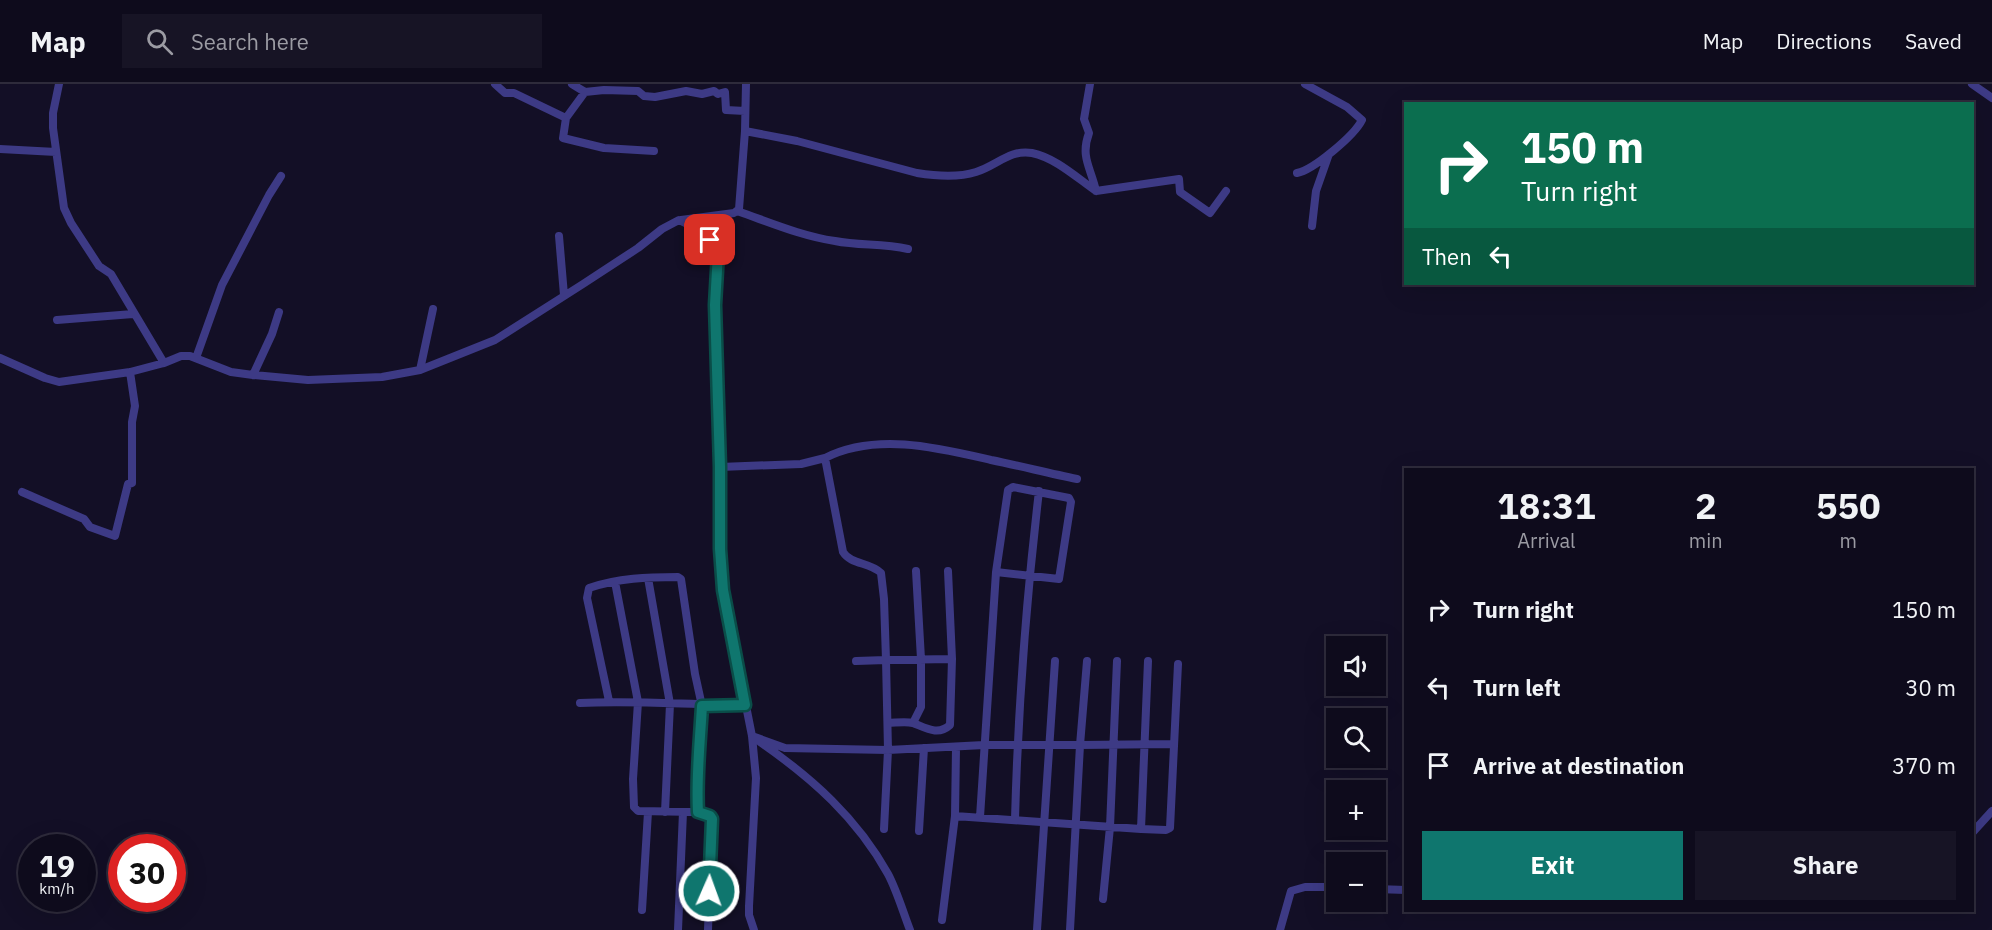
<!DOCTYPE html>
<html lang="en">
<head>
<meta charset="utf-8">
<style>
  body { margin:0; font-family:"IBM Plex Sans",sans-serif; background:#171425; color:#f1f3f6; height:100vh; display:flex; flex-direction:column; font-size:22px; white-space:nowrap }
  * { box-sizing:border-box; margin:0 }
  p { font-size:20px; color:#9b9ba3 }
  .icon { flex:none; width:33px; height:33px; fill:none; stroke:currentColor; stroke-width:2; stroke-linecap:round; stroke-linejoin:round }
  .map { position:relative; flex:1; overflow:hidden }
  .drawer { position:absolute; left:1404px; top:384px; width:570px; height:444px; display:flex; flex-direction:column; background:#0e0b1c; border-radius:0px; box-shadow:0 6px 24px #0002,0 0 0 2px #2e2b3b }
  .drawer>* { flex:none }
  .hud { position:absolute; left:1404px; top:18px; width:570px; height:183px; border-radius:0px; box-shadow:0 6px 24px #0002,0 0 0 2px #2e2b3b; background:#0b6e4f; color:#fff; overflow:hidden }
  .tools { position:absolute; left:1326px; top:552px; display:grid; gap:12px }
  .tools a { display:grid; place-items:center; width:60px; height:60px; border-radius:0px; background:#0e0b1c; box-shadow:0 6px 24px #0002,0 0 0 2px #2e2b3b; font-size:30px }
  .speed { position:absolute; left:18px; top:750px; display:flex; gap:12px; font-size:30px; font-weight:700; text-align:center }
  .speed>* { display:grid; place-content:center; width:78px; height:78px; border-radius:50%; background:#0e0b1c; box-shadow:0 6px 24px #0002,0 0 0 2px #2e2b3b; line-height:1 }
  .speed small { font-size:15px; font-weight:400 }
  .speed .limit { border:9px solid #d22; background:#fff; color:#111 }
  .pin { position:absolute; display:grid; place-items:center; width:51px; height:51px; color:#fff; margin:-26px; border-radius:12px; box-shadow:0 3px 9px #0006 }
  .me { position:absolute; width:66px; margin:-33px; rotate:2deg; stroke-linejoin:round; filter:drop-shadow(0 0 4px #0008) }
  .turn { display:flex; align-items:center; gap:21px; height:126px; padding:0 18px; font-size:27px }
  .turn .icon { width:78px; height:78px; stroke-width:2.5 }
  .turn b { display:block; font-size:42px; line-height:51px }
  .then { display:flex; align-items:center; height:57px; padding:0 18px; background:#0003; gap:12px; font-size:22px }
  .eta { display:flex; justify-content:space-evenly; align-items:center; height:102px; text-align:center }
  .eta b { font-size:36px; font-weight:700; line-height:42px }
  .button { display:flex; gap:12px; margin-top:auto; padding:12px 18px }
  .button a { flex:1; height:69px; border-radius:0px; background:#0f766e; color:#fff; font-size:24px; font-weight:700; line-height:69px; text-align:center }
  .button a+a { background:#171425; color:#f1f3f6 }
  ul { padding:0; list-style:none }
  li { display:flex; align-items:center; gap:18px; height:78px; padding:0 18px }
  li div { flex:1 }
  li b { display:block; font-size:22px }
  li em { font-style:normal }
  header { display:flex; align-items:center; gap:36px; box-sizing:border-box; height:84px; padding:0 30px; background:#0e0b1c; border-bottom:2px solid #2e2b3b }
  header strong { font-size:28px }
  nav { display:flex; gap:33px; margin-inline-start:auto; font-size:21px }
  .search { width:420px; height:54px; background:#171425; display:flex; align-items:center; gap:15px; box-sizing:border-box; padding:0 21px; border-radius:0px; color:#9b9ba3; font-size:22px }
  .map>svg:first-child { display:block }
  .lines { fill:none; stroke-linecap:round; stroke-linejoin:round }
  .minor { stroke:#3d3a85; stroke-width:8 }
  .route-casing { stroke:#0a4d48; stroke-width:15 }
  .route { stroke:#0f766e; stroke-width:10 }
</style>
</head>
<body>
<header>
<strong>Map</strong>
<div class="search"><svg class="icon" aria-label="search" viewBox="0 0 24 24"><circle cx="10" cy="10" r="6"/><path d="M15 15l6 6"/></svg>Search here</div>
<nav><a>Map</a><a>Directions</a><a>Saved</a></nav>
</header>
<div class="map">
<svg width="1992" height="846" viewBox="0 0 1992 846">
  <rect width="100%" height="100%" fill="#130f26"/>
  <g class="lines">
    <path class="minor" d="M 59,0 L 53,29 L 53,44 L 64,124 L 71,139 L 99,182 L 111,190 L 164,279
      M 495,0 L 505,9 L 514,9 L 566,34 L 585,8
      M 572,0 L 585,8 L 604,6 L 638,7 L 644,12 L 655,13 L 686,7 L 702,10 L 714,7 L 718,10 L 725,8 L 726,26 L 745,27
      M 1090,0 L 1084,35 L 1089,49 C 1080,73 1091,84 1096,107 L 1179,95 L 1180,108 L 1210,129 L 1226,107
      M 1972,0 L 1992,14
      M 566,34 L 563,54 L 604,64 L 654,67
      M 745,47 L 797,57 L 917,89 C 936,92 957,94 976,88 C 996,82 1010,65 1032,69 C 1056,74 1077,94 1096,107
      M 0,65 L 56,68
      M 1297,89 C 1313,86 1354,52 1362,36 L 1347,23 L 1305,0
      M 737,127 C 769,138 801,152 835,157 C 860,162 882,159 908,165
      M 681,136 L 734,129 L 739,125 L 745,47 L 746,0
      M 1312,142 L 1316,107 L 1329,70
      M 559,152 L 564,211
      M 57,236 L 133,230
      M 0,274 L 45,294 L 59,298 L 130,288 L 164,279 L 181,272 L 190,272 L 231,288 L 253,291 L 308,296 L 382,293 L 420,286 L 495,256 L 583,200 L 638,164 L 662,145 L 679,136 L 697,145 L 710,156 L 718,169 L 715,221 L 720,383 L 720,465 L 723,506 L 752,652 L 756,694 L 749,822 L 749,831 L 754,846
      M 196,274 L 222,201 L 269,111 L 281,92
      M 420,286 L 433,225
      M 253,291 L 272,250 L 279,228
      M 720,383 L 801,380 L 825,374
      M 22,408 L 84,435 L 90,443 L 115,452 L 128,400 L 132,399 L 132,338 L 135,322 L 130,288
      M 648,494 L 670,620 L 665,728
      M 952,575 L 886,576 L 884,515 L 881,489 C 870,478 851,481 843,468 L 825,374 C 876,348 939,364 991,376 C 1020,382 1048,389 1077,395
      M 856,577 L 886,576 L 888,666 L 884,745
      M 1087,577 L 1080,661 L 1174,660
      M 609,617 L 587,514 L 589,504 C 618,494 648,493 678,493 L 681,495 L 695,590 L 702,622 L 697,696 L 698,728 L 638,727 L 634,723 L 633,695 L 638,618 L 615,498
      M 580,619 C 635,616 690,621 745,621
      M 888,639 C 895,639 905,637 913,639 C 926,644 938,652 950,641 L 952,575 L 948,487
      M 913,639 L 921,623 L 921,575 L 916,487
      M 752,652 L 785,664 L 888,666 L 984,661 L 1080,661 L 1070,846
      M 760,658 C 812,694 857,734 888,790 C 897,807 903,828 910,846
      M 698,728 L 710,732 L 712,735 L 708,846
      M 955,732 L 1141,745 L 1166,746 L 1170,744 L 1178,580
      M 980,733 L 996,488 L 1008,406 L 1013,403 L 1069,414 L 1071,418 L 1059,495 L 996,488
      M 1015,735 C 1018,626 1026,517 1039,407
      M 1141,745 L 1148,577
      M 919,747 L 924,664
      M 1972,749 L 1992,727
      M 1376,805 L 1406,806
      M 1103,815 L 1110,743 L 1117,577
      M 642,826 L 648,728
      M 942,836 L 955,732 L 956,664
      M 678,846 L 683,728
      M 1037,846 L 1055,577
      M 1280,846 L 1291,807 L 1305,803 L 1336,803"/>
  </g>
  <g class="lines">
    <g class="route-casing">
      <path id="route" d="M 709,807 L 712,735 L 710,732 L 698,728 C 696,693 700,657 702,622 L 745,621 L 723,506 L 720,465 L 720,383 L 715,221 L 718,169 L 710,156"/>
    </g>
    <use href="#route" class="route"/>
  </g>
</svg>
<div class="tools">
<a><svg class="icon" aria-label="sound" viewBox="0 0 24 24"><path d="M4 9h4l5-4v14l-5-4H4zM17 9q2 3 0 6"/></svg></a>
<a><svg class="icon" aria-label="search" viewBox="0 0 24 24"><circle cx="10" cy="10" r="6"/><path d="M15 15l6 6"/></svg></a>
<a>+</a>
<a>−</a>
</div>
<div class="speed"><div>19<small>km/h</small></div><div class="limit">30</div></div>
<div class="pin" style="left:710px;top:156px;background:#d93025"><svg class="icon" aria-label="arrive" viewBox="0 0 24 24"><path d="M6 21V4h12l-3 4 3 4H6"/></svg></div>
<svg class="me" style="left:709px;top:807px" viewBox="-20 -20 40 40"><circle r="17" fill="#0f766e" stroke="#fff" stroke-width="3"/><path d="M0-11L8 9 0 5-8 9z" fill="#fff"/></svg>
<div class="hud">
<div class="turn"><svg class="icon" aria-label="right" viewBox="0 0 24 24"><path d="M7 20v-9h11M14 6l5 5-5 5"/></svg><div><b>150 m</b>Turn right</div></div>
<div class="then">Then<svg class="icon" aria-label="left" viewBox="0 0 24 24"><path d="M17 20v-9H6M10 6l-5 5 5 5"/></svg></div>
</div>
<section class="drawer">
<div class="eta">
<div><b>18:31</b><p>Arrival</p></div>
<div><b>2</b><p>min</p></div>
<div><b>550</b><p>m</p></div>
</div>
<ul>
<li><svg class="icon" aria-label="right" viewBox="0 0 24 24"><path d="M7 20v-9h11M14 6l5 5-5 5"/></svg><div><b>Turn right</b></div><em>150 m</em></li>
<li><svg class="icon" aria-label="left" viewBox="0 0 24 24"><path d="M17 20v-9H6M10 6l-5 5 5 5"/></svg><div><b>Turn left</b></div><em>30 m</em></li>
<li><svg class="icon" aria-label="arrive" viewBox="0 0 24 24"><path d="M6 21V4h12l-3 4 3 4H6"/></svg><div><b>Arrive at destination</b></div><em>370 m</em></li>
</ul>
<div class="button"><a>Exit</a><a>Share</a></div>
</section>
</div>
</body>
</html>
